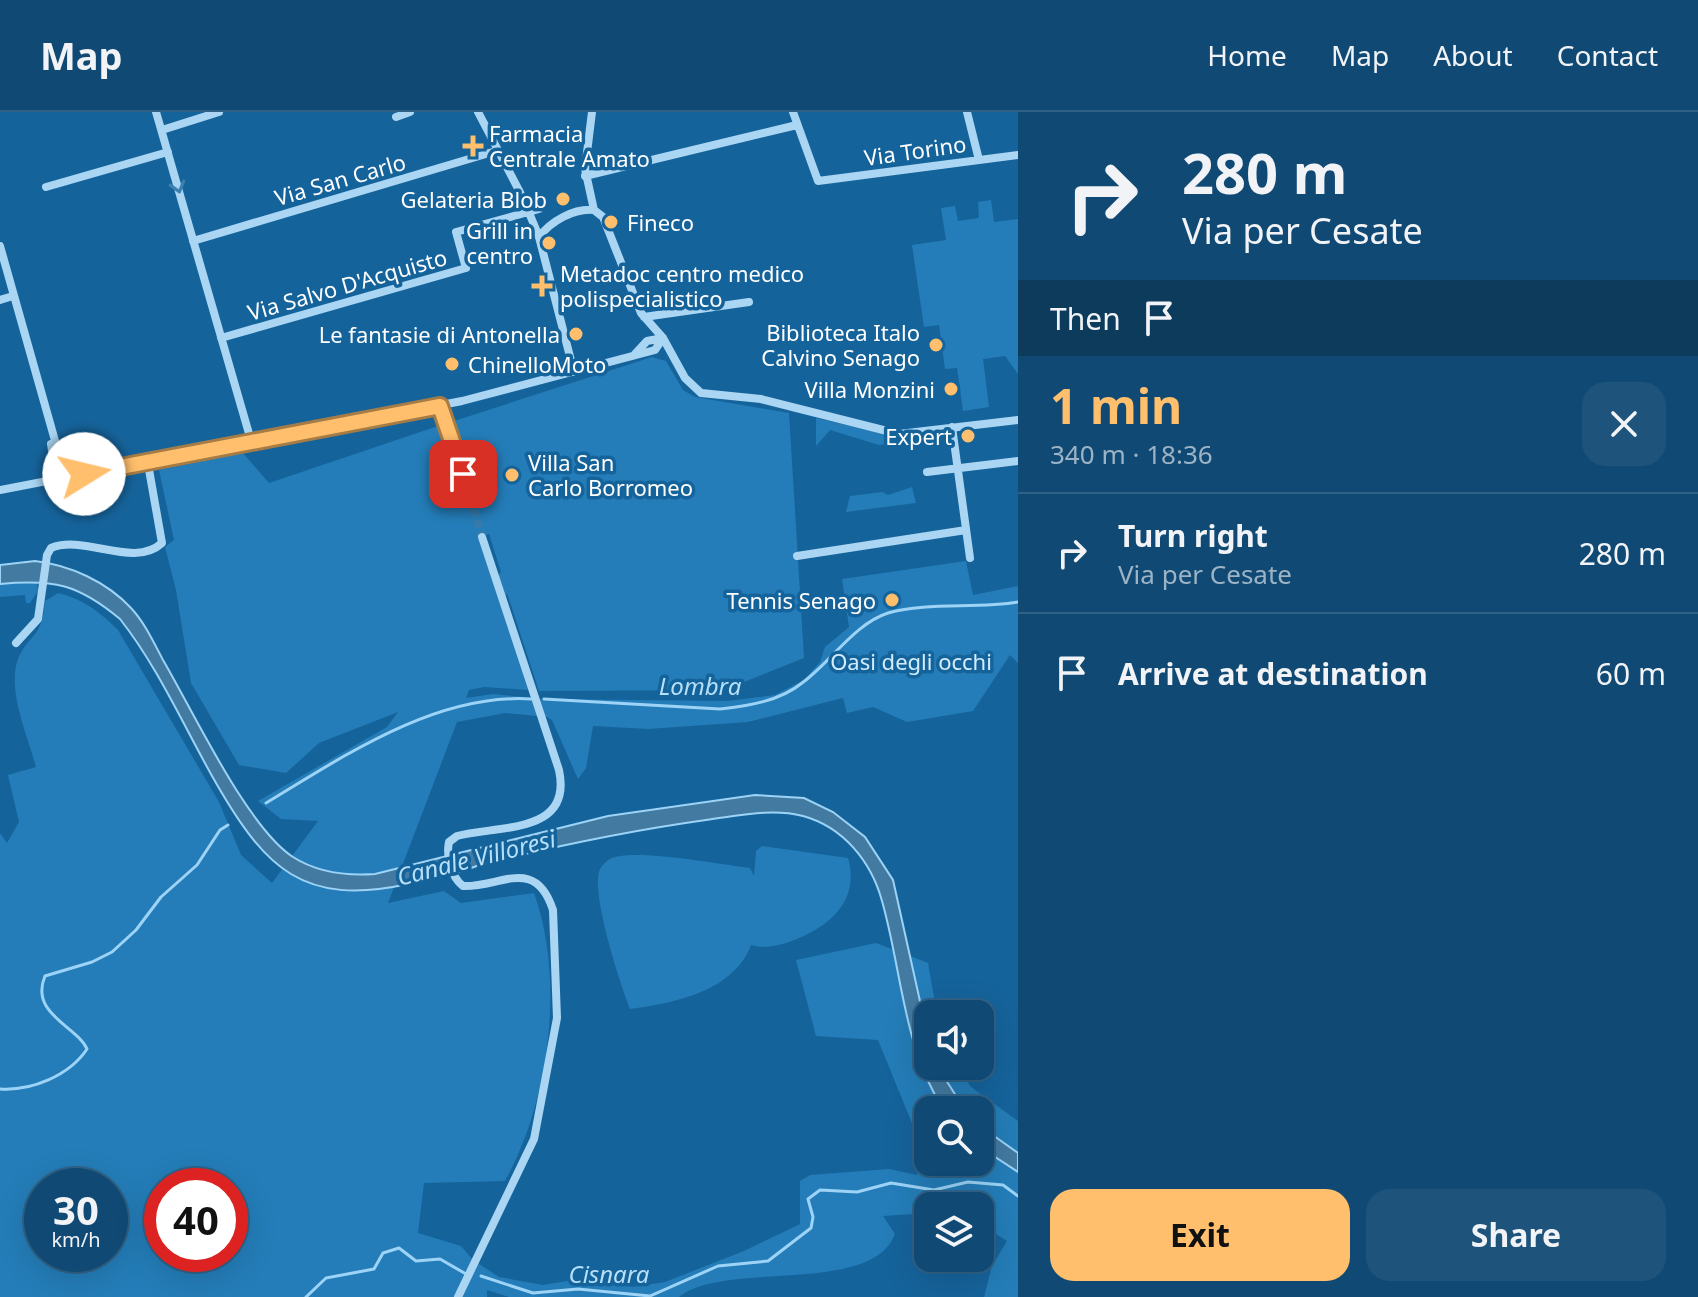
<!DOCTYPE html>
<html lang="en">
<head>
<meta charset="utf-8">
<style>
  body { margin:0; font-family:"Noto Sans",sans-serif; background:#1e547c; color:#f1f3f6; height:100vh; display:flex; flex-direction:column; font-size:30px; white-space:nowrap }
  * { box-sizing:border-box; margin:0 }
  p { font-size:26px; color:#9cb3c5 }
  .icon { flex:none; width:44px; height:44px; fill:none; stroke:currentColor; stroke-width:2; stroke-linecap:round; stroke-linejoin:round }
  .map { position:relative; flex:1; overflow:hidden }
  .drawer { display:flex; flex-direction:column; background:#104a74; width:680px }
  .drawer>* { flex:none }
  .hud { background:#104a74; color:#f1f3f6; overflow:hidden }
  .tools { position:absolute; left:914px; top:888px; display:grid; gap:16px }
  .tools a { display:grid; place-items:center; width:80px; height:80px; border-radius:16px; background:#104a74; box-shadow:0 8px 32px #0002,0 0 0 2px #306286; font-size:40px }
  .speed { position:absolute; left:24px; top:1056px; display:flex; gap:16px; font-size:40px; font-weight:700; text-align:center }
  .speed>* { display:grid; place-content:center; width:104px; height:104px; border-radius:50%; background:#104a74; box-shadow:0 8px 32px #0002,0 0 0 2px #306286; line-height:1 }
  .speed small { font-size:20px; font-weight:400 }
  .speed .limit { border:12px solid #d22; background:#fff; color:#111 }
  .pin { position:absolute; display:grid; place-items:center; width:68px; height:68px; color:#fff; margin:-34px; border-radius:16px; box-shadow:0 4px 12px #0006 }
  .me { position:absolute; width:88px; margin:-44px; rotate:81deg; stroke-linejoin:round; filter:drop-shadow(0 0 6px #0008) }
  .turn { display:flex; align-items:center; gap:28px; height:168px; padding:0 32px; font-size:36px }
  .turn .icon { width:104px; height:104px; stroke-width:2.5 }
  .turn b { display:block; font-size:56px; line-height:68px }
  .then { display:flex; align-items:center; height:76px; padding:0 32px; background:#0003; gap:16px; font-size:30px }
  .round { display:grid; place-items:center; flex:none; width:84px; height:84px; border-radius:24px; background:#1e547c }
  .overview { display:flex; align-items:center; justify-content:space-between; height:136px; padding:0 32px }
  h1 { font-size:48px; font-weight:700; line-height:60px; color:#ffbf6c }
  .primary-button { display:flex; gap:16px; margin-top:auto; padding:16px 32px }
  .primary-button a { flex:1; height:92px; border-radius:24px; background:#ffbf6c; color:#111; font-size:32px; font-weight:700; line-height:92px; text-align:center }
  .primary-button a+a { background:#1e547c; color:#f1f3f6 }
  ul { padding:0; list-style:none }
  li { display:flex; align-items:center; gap:24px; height:120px; padding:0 32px; border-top:2px solid #306286 }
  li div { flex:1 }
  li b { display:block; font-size:30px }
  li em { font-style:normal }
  header { display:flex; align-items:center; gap:48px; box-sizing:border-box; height:112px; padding:0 40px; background:#104a74; border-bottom:2px solid #306286 }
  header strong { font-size:38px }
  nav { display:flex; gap:44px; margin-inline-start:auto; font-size:28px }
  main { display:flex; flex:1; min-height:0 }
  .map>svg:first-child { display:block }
  .green { fill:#247db8; fill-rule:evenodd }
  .water { fill:#437aa1; stroke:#9cd3f6; stroke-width:2 }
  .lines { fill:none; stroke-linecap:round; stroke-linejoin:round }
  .stream { stroke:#9cd3f6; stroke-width:3 }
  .minor-tunnel { stroke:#387aaa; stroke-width:8; stroke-dasharray:8 4; stroke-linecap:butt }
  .minor { stroke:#aad6f3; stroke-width:8 }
  .oneway { stroke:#3a80b1 }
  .route-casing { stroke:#a67c46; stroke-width:20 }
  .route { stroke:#ffbf6c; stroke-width:14 }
  .poi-dot { fill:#ffbf6c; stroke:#15639b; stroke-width:3 }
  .labels { text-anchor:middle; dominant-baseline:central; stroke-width:7; stroke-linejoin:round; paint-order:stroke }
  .poi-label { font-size:22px; fill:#fff; stroke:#15639b; text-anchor:end }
  .street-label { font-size:22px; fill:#fff; stroke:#15639b }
  .park-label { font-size:22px; fill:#d2ecfd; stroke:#15639b }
  .water-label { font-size:24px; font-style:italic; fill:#b6dff9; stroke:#15639b }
</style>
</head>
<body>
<header>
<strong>Map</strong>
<nav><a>Home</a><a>Map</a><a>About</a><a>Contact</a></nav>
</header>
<main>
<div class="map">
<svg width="1018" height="1185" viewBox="0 0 1018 1185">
  <rect width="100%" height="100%" fill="#15639b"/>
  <path class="green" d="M 991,88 L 994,110 L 1018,107 L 1018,262 L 1005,244 L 983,247 L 989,295 L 963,299 L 957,256 L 945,257 L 939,213 L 924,215 L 912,133 L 946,128 L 941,96 L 955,94 L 958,109 L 979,106 L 978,90 Z
    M 652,245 L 666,249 L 683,278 L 695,285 L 789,301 L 804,546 L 724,578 L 539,579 L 507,481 L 502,494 L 529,578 L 484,575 L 469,578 L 466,586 L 493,582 L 541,587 L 727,589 L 775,583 L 804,568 L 820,550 L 825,535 L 849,515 L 842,467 L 966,449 L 973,483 L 1018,474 L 1018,551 L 1010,543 L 973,599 L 907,610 L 873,595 L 847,601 L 843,586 L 748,610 L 648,617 L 593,614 L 586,656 L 578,667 L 552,608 L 547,605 L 505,601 L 457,610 L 388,791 L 444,779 L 461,791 L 534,781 C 565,867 550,988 505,1069 L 424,1071 L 418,1121 L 461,1134 L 473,1148 L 499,1165 L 543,1173 L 585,1166 L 633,1175 L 665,1170 L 744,1139 L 800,1112 L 800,1069 L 810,1063 L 889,1057 L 917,1063 L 914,1016 L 878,928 L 816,924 L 796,848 L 876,831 L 928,851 L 937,902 L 928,902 L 928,954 L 957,954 L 971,975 L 1018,1009 L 1018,1185 L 984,1185 L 992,1154 L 1007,1129 L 990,1118 L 980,1120 L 980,1094 L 928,1094 L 928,1101 L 883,1104 L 895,1122 C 872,1184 724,1148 679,1185 L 509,1185 L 487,1178 L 487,1185 L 0,1185 L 0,721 L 7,731 L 19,710 L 8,663 L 36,655 C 28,625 8,581 17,550 C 26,523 43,528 45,489 L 58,481 C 83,487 100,500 118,518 L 219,690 L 241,743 L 272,771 L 318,709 L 281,707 L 258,689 L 387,615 L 398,600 L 319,631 L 286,661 L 239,653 L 191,571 L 176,478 L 165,435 L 174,428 L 159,358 L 243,341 L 269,371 L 441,313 L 459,365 L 468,362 L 451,310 ZM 489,422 L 501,460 L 494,469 L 479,425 ZM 928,998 L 980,998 L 980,1050 L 928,1050 ZM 42,1074 L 110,1074 L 110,1142 L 42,1142 ZM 162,1074 L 230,1074 L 230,1142 L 162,1142 Z
    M 816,306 L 906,327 L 906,329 L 879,333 L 830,318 L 816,334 Z
    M 912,375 L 916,391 L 846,400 L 850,384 L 882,380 L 888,383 Z
    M 28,470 L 37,471 L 38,479 L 30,491 L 26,491 L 25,483 L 0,485 L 0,472 Z
    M 762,734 L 848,746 C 861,791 826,817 789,830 C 776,834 764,837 751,833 C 734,879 675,891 630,897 C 620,871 592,786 599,760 C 600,755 606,749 610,747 C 630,735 724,753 750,756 L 754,764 L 756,739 Z"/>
  <path class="water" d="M 35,449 C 70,453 107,470 131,496 C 145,511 154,531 163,548 C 193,599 247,715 293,745 C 318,761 346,764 375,762 L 608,704 L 755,683 L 804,686 L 833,700 L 865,725 L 893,768 L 928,925 L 928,954 L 937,954 L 965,998 L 944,998 C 903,936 902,859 882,789 C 871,749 843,715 803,704 C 771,696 738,704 706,708 C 627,719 556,734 479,753 C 456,763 432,766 408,772 C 303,795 265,756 216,671 C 185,617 158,555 120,507 C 78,472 54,467 0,472 L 0,453 Z
    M 980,1014 L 1018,1041 L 1018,1060 L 980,1035 Z"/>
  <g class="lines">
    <path class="stream" d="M 544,587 L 720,597 C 748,594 780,589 802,571 C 831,550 854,512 888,501 C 927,490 977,497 1018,490
      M 266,691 C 344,644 436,581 531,587
      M 0,977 C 31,979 69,964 87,937 C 77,914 29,902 45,864 L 92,850 L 112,840 L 136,818 L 161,785 L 197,753 L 220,718 L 228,713
      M 481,1164 L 533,1181 L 578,1177 L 650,1184 L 718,1154 L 768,1149 L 811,1116 L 813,1105 L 808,1087 L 820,1078 L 857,1080 L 891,1071 L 934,1078 L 968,1070 L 1003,1073 L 1018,1084
      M 306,1185 L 326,1166 L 374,1157 L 383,1141 L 399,1136 L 416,1149 L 440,1147 L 466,1162"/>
    <path class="minor-tunnel" d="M 463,362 L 482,425"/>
    <path class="minor" d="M 156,0 L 252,332
      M 478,0 L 523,86 L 539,125 L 574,260
      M 592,0 L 585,57 L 594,98
      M 793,0 L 818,69 L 1018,43
      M 967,0 L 979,48
      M 396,5 L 410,0
      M 162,18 L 219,0
      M 585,64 L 797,13
      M 46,75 L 168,40
      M 594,98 L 603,105 L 641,201 L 663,226 L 685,266 L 701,281 L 761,287 L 899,322 L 1018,308
      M 539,125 C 551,109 574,96 594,98
      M 193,129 L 496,39
      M 0,134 L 65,364
      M 0,188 L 13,184
      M 644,205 L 749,190
      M 221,226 L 466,156 L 456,120 L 539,97
      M 635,242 L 647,229 L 663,226
      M 440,294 L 463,362
      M 952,315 L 970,446
      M 51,332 L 56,366
      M 927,360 L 1018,349
      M 0,378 L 462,289 L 655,238 L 663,226
      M 797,444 L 966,418
      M 16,531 L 38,507 L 47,443 L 51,436 C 84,422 134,457 162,431 L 148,352
      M 458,1185 L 534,1027 L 557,906 L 553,798 C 535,743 499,776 463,774 C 451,765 446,744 449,730 L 457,724 C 498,713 573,723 559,658 L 482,425"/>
  </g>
  <defs><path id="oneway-chevron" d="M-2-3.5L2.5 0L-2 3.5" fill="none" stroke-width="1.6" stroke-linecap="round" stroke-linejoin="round" transform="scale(2)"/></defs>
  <use class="oneway" href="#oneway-chevron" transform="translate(178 75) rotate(74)"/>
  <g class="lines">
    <g class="route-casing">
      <path id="route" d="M 84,362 L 440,294 L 463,362"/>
    </g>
    <use href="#route" class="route"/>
  </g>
  <g class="poi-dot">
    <path d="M469 22h8v8h8v8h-8v8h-8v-8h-8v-8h8z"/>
    <circle cx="563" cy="87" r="8"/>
    <circle cx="611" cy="110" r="8"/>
    <circle cx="549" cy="131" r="8"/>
    <path d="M538 162h8v8h8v8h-8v8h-8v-8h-8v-8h8z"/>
    <circle cx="576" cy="222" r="8"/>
    <circle cx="936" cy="233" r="8"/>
    <circle cx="452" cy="252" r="8"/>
    <circle cx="951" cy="277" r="8"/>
    <circle cx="968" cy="324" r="8"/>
    <circle cx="512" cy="363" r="8"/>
    <circle cx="892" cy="488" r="8"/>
  </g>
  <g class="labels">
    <g class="poi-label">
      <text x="489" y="21" text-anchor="start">Farmacia<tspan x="489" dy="25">Centrale Amato</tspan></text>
      <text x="547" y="87">Gelateria Blob</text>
      <text x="627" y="110" text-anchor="start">Fineco</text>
      <text x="533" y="118">Grill in<tspan x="533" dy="25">centro</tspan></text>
      <text x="560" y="161" text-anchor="start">Metadoc centro medico<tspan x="560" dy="25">polispecialistico</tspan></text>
      <text x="920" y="220">Biblioteca Italo<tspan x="920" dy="25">Calvino Senago</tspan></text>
      <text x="560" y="222">Le fantasie di Antonella</text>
      <text x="468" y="252" text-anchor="start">ChinelloMoto</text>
      <text x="935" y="277">Villa Monzini</text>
      <text x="952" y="324">Expert</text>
      <text x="528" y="350" text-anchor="start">Villa San<tspan x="528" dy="25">Carlo Borromeo</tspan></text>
      <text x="876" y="488">Tennis Senago</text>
    </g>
    <g class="street-label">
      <text transform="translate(915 38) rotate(-8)">Via Torino</text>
      <text transform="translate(340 67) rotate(-16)">Via San Carlo</text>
      <text transform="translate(347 172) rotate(-16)">Via Salvo D'Acquisto</text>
    </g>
    <g class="park-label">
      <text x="911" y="549">Oasi degli occhi</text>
    </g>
    <g class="water-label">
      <text x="700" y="573">Lombra</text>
      <text transform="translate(476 745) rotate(-14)">Canale Villoresi</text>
      <text x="609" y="1161">Cisnara</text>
    </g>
  </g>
</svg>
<div class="tools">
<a><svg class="icon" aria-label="sound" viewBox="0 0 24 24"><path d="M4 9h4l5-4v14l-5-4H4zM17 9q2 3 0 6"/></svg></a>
<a><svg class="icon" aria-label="search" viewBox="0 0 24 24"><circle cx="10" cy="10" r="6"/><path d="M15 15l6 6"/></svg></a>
<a><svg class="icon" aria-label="layers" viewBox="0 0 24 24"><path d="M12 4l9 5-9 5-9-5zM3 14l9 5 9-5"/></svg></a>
</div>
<div class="speed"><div>30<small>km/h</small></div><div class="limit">40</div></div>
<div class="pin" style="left:463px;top:362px;background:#d93025"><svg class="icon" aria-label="arrive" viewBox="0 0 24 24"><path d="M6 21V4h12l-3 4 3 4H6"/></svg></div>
<svg class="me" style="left:84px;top:362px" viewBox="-20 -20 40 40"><circle r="19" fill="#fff"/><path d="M0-13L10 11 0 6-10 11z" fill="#ffbf6c"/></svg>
</div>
<section class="drawer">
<div class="hud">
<div class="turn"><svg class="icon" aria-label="right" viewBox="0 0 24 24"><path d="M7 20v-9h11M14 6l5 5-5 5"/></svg><div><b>280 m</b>Via per Cesate</div></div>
<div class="then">Then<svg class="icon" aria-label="arrive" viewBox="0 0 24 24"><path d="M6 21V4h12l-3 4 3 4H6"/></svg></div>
</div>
<div class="overview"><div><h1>1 min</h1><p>340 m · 18:36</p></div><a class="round"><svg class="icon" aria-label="close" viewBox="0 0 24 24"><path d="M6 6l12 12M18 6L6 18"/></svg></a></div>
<ul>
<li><svg class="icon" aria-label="right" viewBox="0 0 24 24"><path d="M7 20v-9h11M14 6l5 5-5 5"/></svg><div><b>Turn right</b><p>Via per Cesate</p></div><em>280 m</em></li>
<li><svg class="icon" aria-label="arrive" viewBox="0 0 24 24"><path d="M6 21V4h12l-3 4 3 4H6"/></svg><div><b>Arrive at destination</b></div><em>60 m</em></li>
</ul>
<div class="primary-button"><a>Exit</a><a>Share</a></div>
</section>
</main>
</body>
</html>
